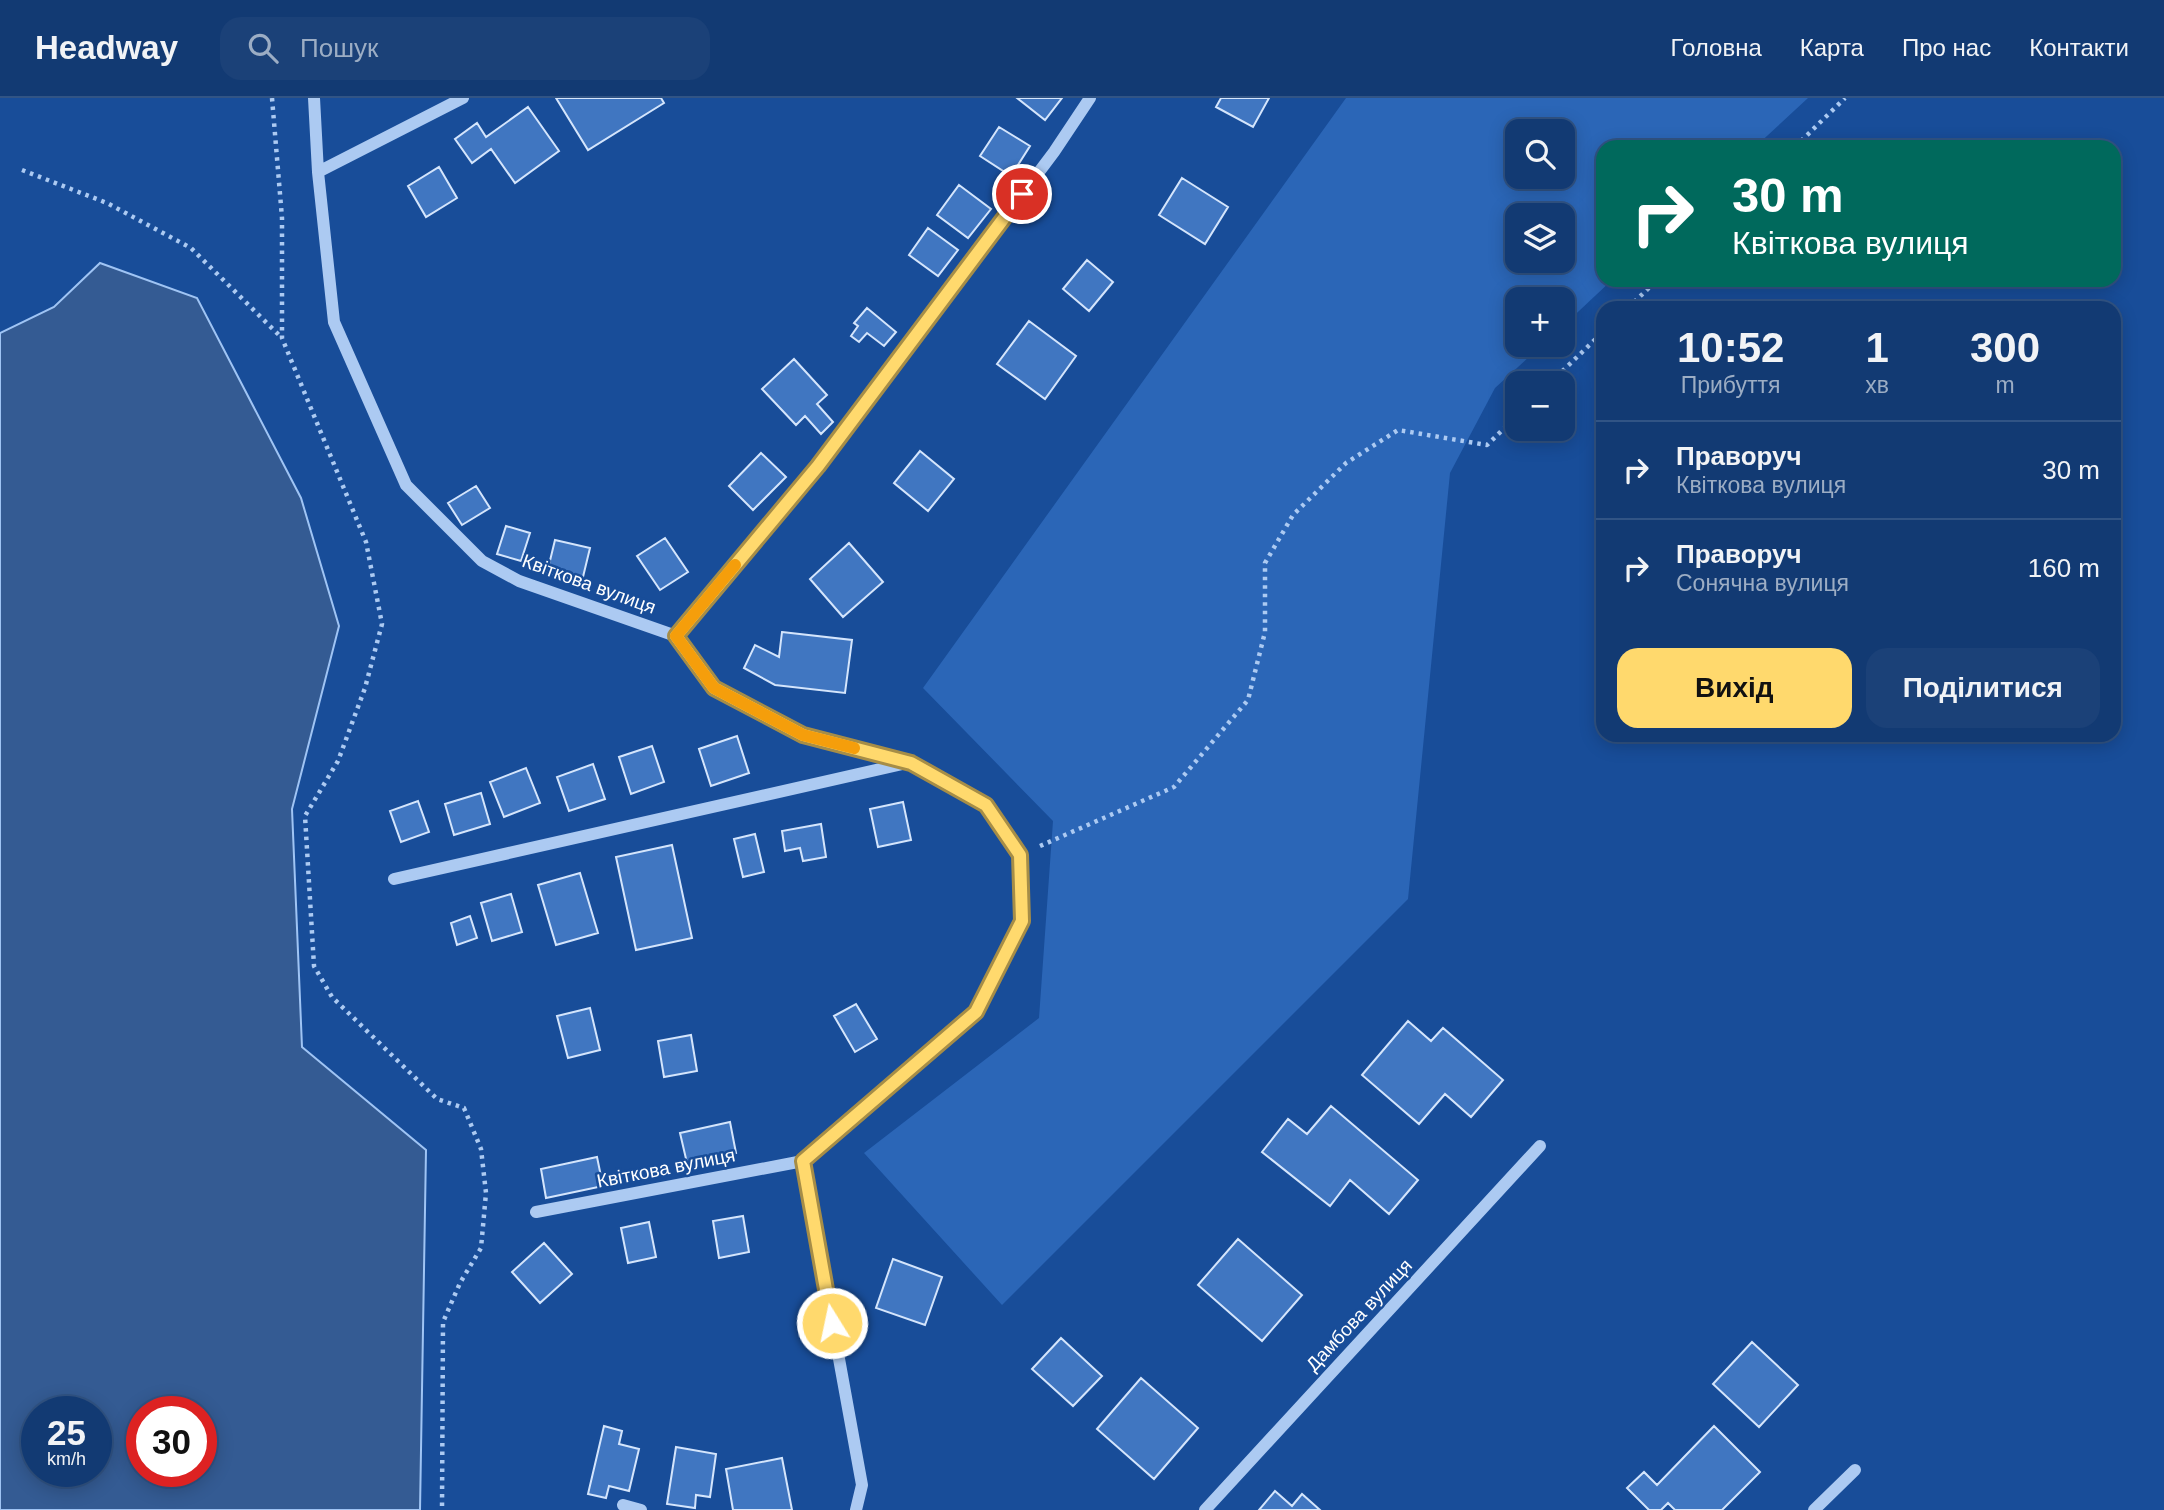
<!DOCTYPE html>
<html lang="uk">
<head>
<meta charset="utf-8">
<style>
  body { margin:0; font-family:Helvetica,sans-serif; background:#1b4178; color:#f1f3f6; height:100vh; display:flex; flex-direction:column; font-size:26px; white-space:nowrap }
  * { box-sizing:border-box; margin:0 }
  p { font-size:23px; color:#9cadc4 }
  .icon { flex:none; width:38px; height:38px; fill:none; stroke:currentColor; stroke-width:2; stroke-linecap:round; stroke-linejoin:round }
  .map { position:relative; flex:1; overflow:hidden }
  .drawer { position:absolute; left:1596px; top:203px; width:525px; height:441px; display:flex; flex-direction:column; background:#123a73; border-radius:21px; box-shadow:0 4px 18px #0003,0 0 0 2px #315485 }
  .drawer>* { flex:none }
  .top-card { position:absolute; left:1596px; top:42px; width:525px; height:147px; border-radius:21px; box-shadow:0 4px 18px #0003,0 0 0 2px #315485; background:#00695c; color:#fff; overflow:hidden }
  .fabs { position:absolute; left:1505px; top:21px; display:grid; gap:14px }
  .fabs a { display:grid; place-items:center; width:70px; height:70px; border-radius:14px; background:#123a73; box-shadow:0 4px 18px #0003,0 0 0 2px #315485; font-size:35px }
  .speed { position:absolute; left:21px; top:1298px; display:flex; gap:14px; font-size:35px; font-weight:700; text-align:center }
  .speed>* { display:grid; place-content:center; width:91px; height:91px; border-radius:50%; background:#123a73; box-shadow:0 4px 18px #0003,0 0 0 2px #315485; line-height:1 }
  .speed small { font-size:18px; font-weight:400 }
  .speed .limit { border:10px solid #d22; background:#fff; color:#111 }
  .pin { position:absolute; display:grid; place-items:center; width:60px; height:60px; color:#fff; margin:-30px; border:4px solid #fff; border-radius:50%; box-shadow:0 2px 7px #0007 }
  .me { position:absolute; width:77px; margin:-38px; rotate:350deg; stroke-linejoin:round; filter:drop-shadow(0 0 5px #0008) }
  .turn { display:flex; align-items:center; gap:24px; height:147px; padding:0 21px; font-size:32px }
  .turn .icon { width:91px; height:91px; stroke-width:2.5 }
  .turn b { display:block; font-size:49px; line-height:60px }
  .eta { display:flex; justify-content:space-evenly; align-items:center; height:119px; text-align:center }
  .eta b { font-size:42px; font-weight:700; line-height:49px }
  .button { display:flex; gap:14px; margin-top:auto; padding:14px 21px }
  .button a { flex:1; height:80px; border-radius:21px; background:#ffd96d; color:#111; font-size:28px; font-weight:700; line-height:80px; text-align:center }
  .button a+a { background:#1b4178; color:#f1f3f6 }
  ul { padding:0; list-style:none }
  li { display:flex; align-items:center; gap:21px; height:98px; padding:0 21px; border-top:2px solid #315485 }
  li div { flex:1 }
  li b { display:block; font-size:26px }
  li em { font-style:normal }
  header { display:flex; align-items:center; gap:42px; box-sizing:border-box; height:98px; padding:0 35px; background:#123a73; border-bottom:2px solid #315485 }
  header strong { font-size:33px }
  nav { display:flex; gap:38px; margin-inline-start:auto; font-size:24px }
  .search { width:490px; height:63px; background:#1b4178; display:flex; align-items:center; gap:18px; box-sizing:border-box; padding:0 24px; border-radius:21px; color:#9cadc4; font-size:26px }
  .map>svg:first-child { display:block }
  .green { fill:#2b66b7; fill-rule:evenodd }
  .water { fill:#345b93; stroke:#9fc4f4; stroke-width:2; fill-rule:evenodd }
  .building { fill:#4076c1; stroke:#d4e5fc; stroke-width:2 }
  .lines { fill:none; stroke-linecap:round; stroke-linejoin:round }
  .path { stroke:#accaf2; stroke-width:4.5; stroke-dasharray:3.5 5; stroke-linecap:butt }
  .minor { stroke:#accaf2; stroke-width:12 }
  .route-casing { stroke:#a68d47; stroke-width:18 }
  .route { stroke:#ffd96d; stroke-width:12 }
  .slow { stroke:#f59e0b; stroke-width:12 }
  .labels { text-anchor:middle; dominant-baseline:central; stroke-width:5; stroke-linejoin:round; paint-order:stroke }
  .street-label { font-size:19px; fill:#fff; stroke:#184d99 }
</style>
</head>
<body>
<header>
<strong>Headway</strong>
<div class="search"><svg class="icon" aria-label="search" viewBox="0 0 24 24"><circle cx="10" cy="10" r="6"/><path d="M15 15l6 6"/></svg>Пошук</div>
<nav><a>Головна</a><a>Карта</a><a>Про нас</a><a>Контакти</a></nav>
</header>
<div class="map">
<svg width="2164" height="1412" viewBox="0 0 2164 1412">
  <rect width="100%" height="100%" fill="#184d99"/>
  <path class="green" d="M 1346,0 L 1808,0 L 1755,49 L 1603,49 L 1603,182 L 1612,182 L 1563,228 L 1563,201 L 1517,201 L 1517,247 L 1542,247 L 1495,290 L 1450,375 L 1408,801 L 1002,1207 L 864,1055 L 1039,920 L 1053,723 L 923,590 ZM 1517,33 L 1563,33 L 1563,79 L 1517,79 ZM 1517,117 L 1563,117 L 1563,163 L 1517,163 Z"/>
  <path class="water" d="M 100,165 L 197,200 L 301,400 L 339,528 L 292,711 L 302,949 L 426,1052 L 420,1412 L 0,1412 L 0,235 L 54,209 ZM 96,1314 L 96,1374 L 37,1374 L 37,1314 ZM 201,1314 L 201,1374 L 142,1374 L 142,1314 Z"/>
  <path class="building" d="M 556,0 L 661,0 L 664,5 L 588,52 Z
    M 1017,0 L 1062,0 L 1045,22 Z
    M 1221,0 L 1269,0 L 1253,29 L 1216,9 Z
    M 528,9 L 559,53 L 515,85 L 491,51 L 472,65 L 455,41 L 477,25 L 486,39 Z
    M 999,29 L 1030,48 L 1011,78 L 980,58 Z
    M 439,69 L 457,100 L 426,119 L 408,88 Z
    M 1182,80 L 1228,109 L 1205,146 L 1159,117 Z
    M 959,87 L 991,111 L 968,140 L 937,117 Z
    M 928,130 L 958,152 L 938,178 L 909,157 Z
    M 1087,162 L 1113,184 L 1089,213 L 1063,191 Z
    M 867,210 L 896,234 L 884,248 L 867,235 L 859,244 L 851,238 L 858,228 L 854,225 Z
    M 1029,223 L 1076,258 L 1045,301 L 997,266 Z
    M 794,261 L 827,297 L 817,306 L 833,324 L 821,336 L 805,318 L 796,327 L 762,291 Z
    M 920,353 L 954,381 L 928,413 L 894,385 Z
    M 761,355 L 786,379 L 753,412 L 729,388 Z
    M 476,388 L 490,410 L 462,427 L 448,405 Z
    M 506,428 L 530,435 L 521,463 L 497,456 Z
    M 665,440 L 688,474 L 660,492 L 637,458 Z
    M 555,442 L 590,450 L 582,483 L 547,475 Z
    M 849,445 L 883,484 L 843,519 L 810,481 Z
    M 782,534 L 852,542 L 845,595 L 775,587 L 744,570 L 755,547 L 779,559 Z
    M 737,638 L 749,675 L 711,688 L 699,651 Z
    M 652,648 L 664,684 L 631,696 L 619,659 Z
    M 593,666 L 605,701 L 569,713 L 557,679 Z
    M 526,670 L 540,705 L 504,719 L 490,684 Z
    M 481,695 L 490,726 L 454,737 L 445,706 Z
    M 418,703 L 429,734 L 401,744 L 390,713 Z
    M 903,704 L 911,742 L 878,749 L 870,711 Z
    M 821,726 L 826,759 L 803,763 L 800,750 L 785,753 L 782,733 Z
    M 755,736 L 764,774 L 743,779 L 734,741 Z
    M 672,747 L 692,840 L 636,852 L 616,759 Z
    M 580,775 L 598,835 L 556,847 L 538,787 Z
    M 511,796 L 522,834 L 492,843 L 481,805 Z
    M 470,818 L 477,840 L 457,847 L 451,825 Z
    M 856,906 L 877,941 L 855,954 L 834,918 Z
    M 590,910 L 600,952 L 568,960 L 557,918 Z
    M 1408,923 L 1431,943 L 1443,930 L 1503,982 L 1471,1019 L 1445,996 L 1419,1026 L 1362,977 Z
    M 691,937 L 697,973 L 664,979 L 658,943 Z
    M 1331,1008 L 1418,1082 L 1389,1116 L 1350,1082 L 1330,1108 L 1262,1054 L 1288,1021 L 1307,1036 Z
    M 730,1024 L 736,1055 L 687,1065 L 680,1035 Z
    M 597,1059 L 603,1088 L 546,1100 L 541,1071 Z
    M 743,1118 L 749,1154 L 719,1160 L 713,1123 Z
    M 649,1124 L 656,1159 L 628,1165 L 621,1130 Z
    M 1238,1141 L 1302,1197 L 1262,1243 L 1198,1187 Z
    M 544,1145 L 572,1176 L 540,1205 L 512,1174 Z
    M 893,1161 L 942,1179 L 925,1227 L 876,1210 Z
    M 1061,1240 L 1102,1278 L 1073,1308 L 1032,1271 Z
    M 1752,1244 L 1798,1287 L 1759,1329 L 1713,1286 Z
    M 1141,1280 L 1198,1330 L 1154,1381 L 1097,1331 Z
    M 604,1328 L 622,1333 L 619,1346 L 639,1351 L 629,1393 L 609,1388 L 606,1400 L 588,1396 Z
    M 1714,1328 L 1760,1374 L 1722,1412 L 1675,1412 L 1668,1405 L 1661,1412 L 1649,1412 L 1627,1390 L 1644,1374 L 1657,1387 Z
    M 676,1349 L 716,1356 L 710,1399 L 696,1397 L 695,1410 L 667,1406 Z
    M 782,1360 L 792,1412 L 733,1412 L 726,1371 Z
    M 1275,1393 L 1292,1408 L 1302,1396 L 1320,1412 L 1259,1412 Z"/>
  <g class="lines">
    <path class="path" d="M 272,0 L 282,120 L 282,240 L 366,444 L 382,526 L 365,590 L 338,663 L 305,718 L 314,868 L 332,899 L 437,1001 L 464,1010 L 481,1051 L 486,1095 L 481,1150 L 460,1185 L 443,1224 L 442,1412
      M 1795,49 L 1845,0
      M 22,72 L 107,105 L 191,150 L 281,239
      M 1628,210 L 1657,182
      M 1550,285 L 1603,234
      M 1040,748 L 1174,689 L 1248,602 L 1265,534 L 1265,465 L 1293,417 L 1346,365 L 1398,332 L 1487,347 L 1517,318"/>
    <path class="minor" d="M 314,0 L 318,74 L 334,224 L 406,387 L 482,463 L 519,483 L 676,538 L 714,590 L 803,637 L 911,665 L 986,707 L 1020,757 L 1022,823 L 976,914 L 803,1063 L 862,1387 L 856,1412
      M 318,74 L 463,0
      M 676,538 L 818,368 L 1054,54 L 1090,0
      M 394,781 L 907,665
      M 536,1114 L 803,1063
      M 623,1407 L 641,1412
      M 1205,1412 L 1540,1048
      M 1814,1412 L 1855,1372"/>
  </g>
  <g class="lines">
    <g class="route-casing">
      <path id="route" d="M 832,1225 L 803,1063 L 976,914 L 1022,823 L 1020,757 L 986,707 L 911,665 L 803,637 L 714,590 L 676,538 L 818,368 L 1022,96"/>
    </g>
    <use href="#route" class="route"/>
    <path class="slow" d="M 735,467 L 676,538 L 714,590 L 803,637 L 854,650"/>
  </g>
  <g class="labels">
    <g class="street-label">
      <text transform="translate(589 486) rotate(20)">Квіткова вулиця</text>
      <text transform="translate(666 1070) rotate(-11)">Квіткова вулиця</text>
      <text transform="translate(1359 1217) rotate(-47)">Дамбова вулиця</text>
    </g>
  </g>
</svg>
<div class="fabs">
<a><svg class="icon" aria-label="search" viewBox="0 0 24 24"><circle cx="10" cy="10" r="6"/><path d="M15 15l6 6"/></svg></a>
<a><svg class="icon" aria-label="layers" viewBox="0 0 24 24"><path d="M12 4l9 5-9 5-9-5zM3 14l9 5 9-5"/></svg></a>
<a>+</a>
<a>−</a>
</div>
<div class="speed"><div>25<small>km/h</small></div><div class="limit">30</div></div>
<div class="pin" style="left:1022px;top:96px;background:#d93025"><svg class="icon" aria-label="arrive" viewBox="0 0 24 24"><path d="M6 21V4h12l-3 4 3 4H6"/></svg></div>
<svg class="me" style="left:832px;top:1225px" viewBox="-20 -20 40 40"><circle r="17" fill="#ffd96d" stroke="#fff" stroke-width="3"/><path d="M0-11L8 9 0 5-8 9z" fill="#fff"/></svg>
<div class="top-card">
<div class="turn"><svg class="icon" aria-label="right" viewBox="0 0 24 24"><path d="M7 20v-9h11M14 6l5 5-5 5"/></svg><div><b>30 m</b>Квіткова вулиця</div></div>
</div>
<section class="drawer">
<div class="eta">
<div><b>10:52</b><p>Прибуття</p></div>
<div><b>1</b><p>хв</p></div>
<div><b>300</b><p>m</p></div>
</div>
<ul>
<li><svg class="icon" aria-label="right" viewBox="0 0 24 24"><path d="M7 20v-9h11M14 6l5 5-5 5"/></svg><div><b>Праворуч</b><p>Квіткова вулиця</p></div><em>30 m</em></li>
<li><svg class="icon" aria-label="right" viewBox="0 0 24 24"><path d="M7 20v-9h11M14 6l5 5-5 5"/></svg><div><b>Праворуч</b><p>Сонячна вулиця</p></div><em>160 m</em></li>
</ul>
<div class="button"><a>Вихід</a><a>Поділитися</a></div>
</section>
</div>
</body>
</html>
